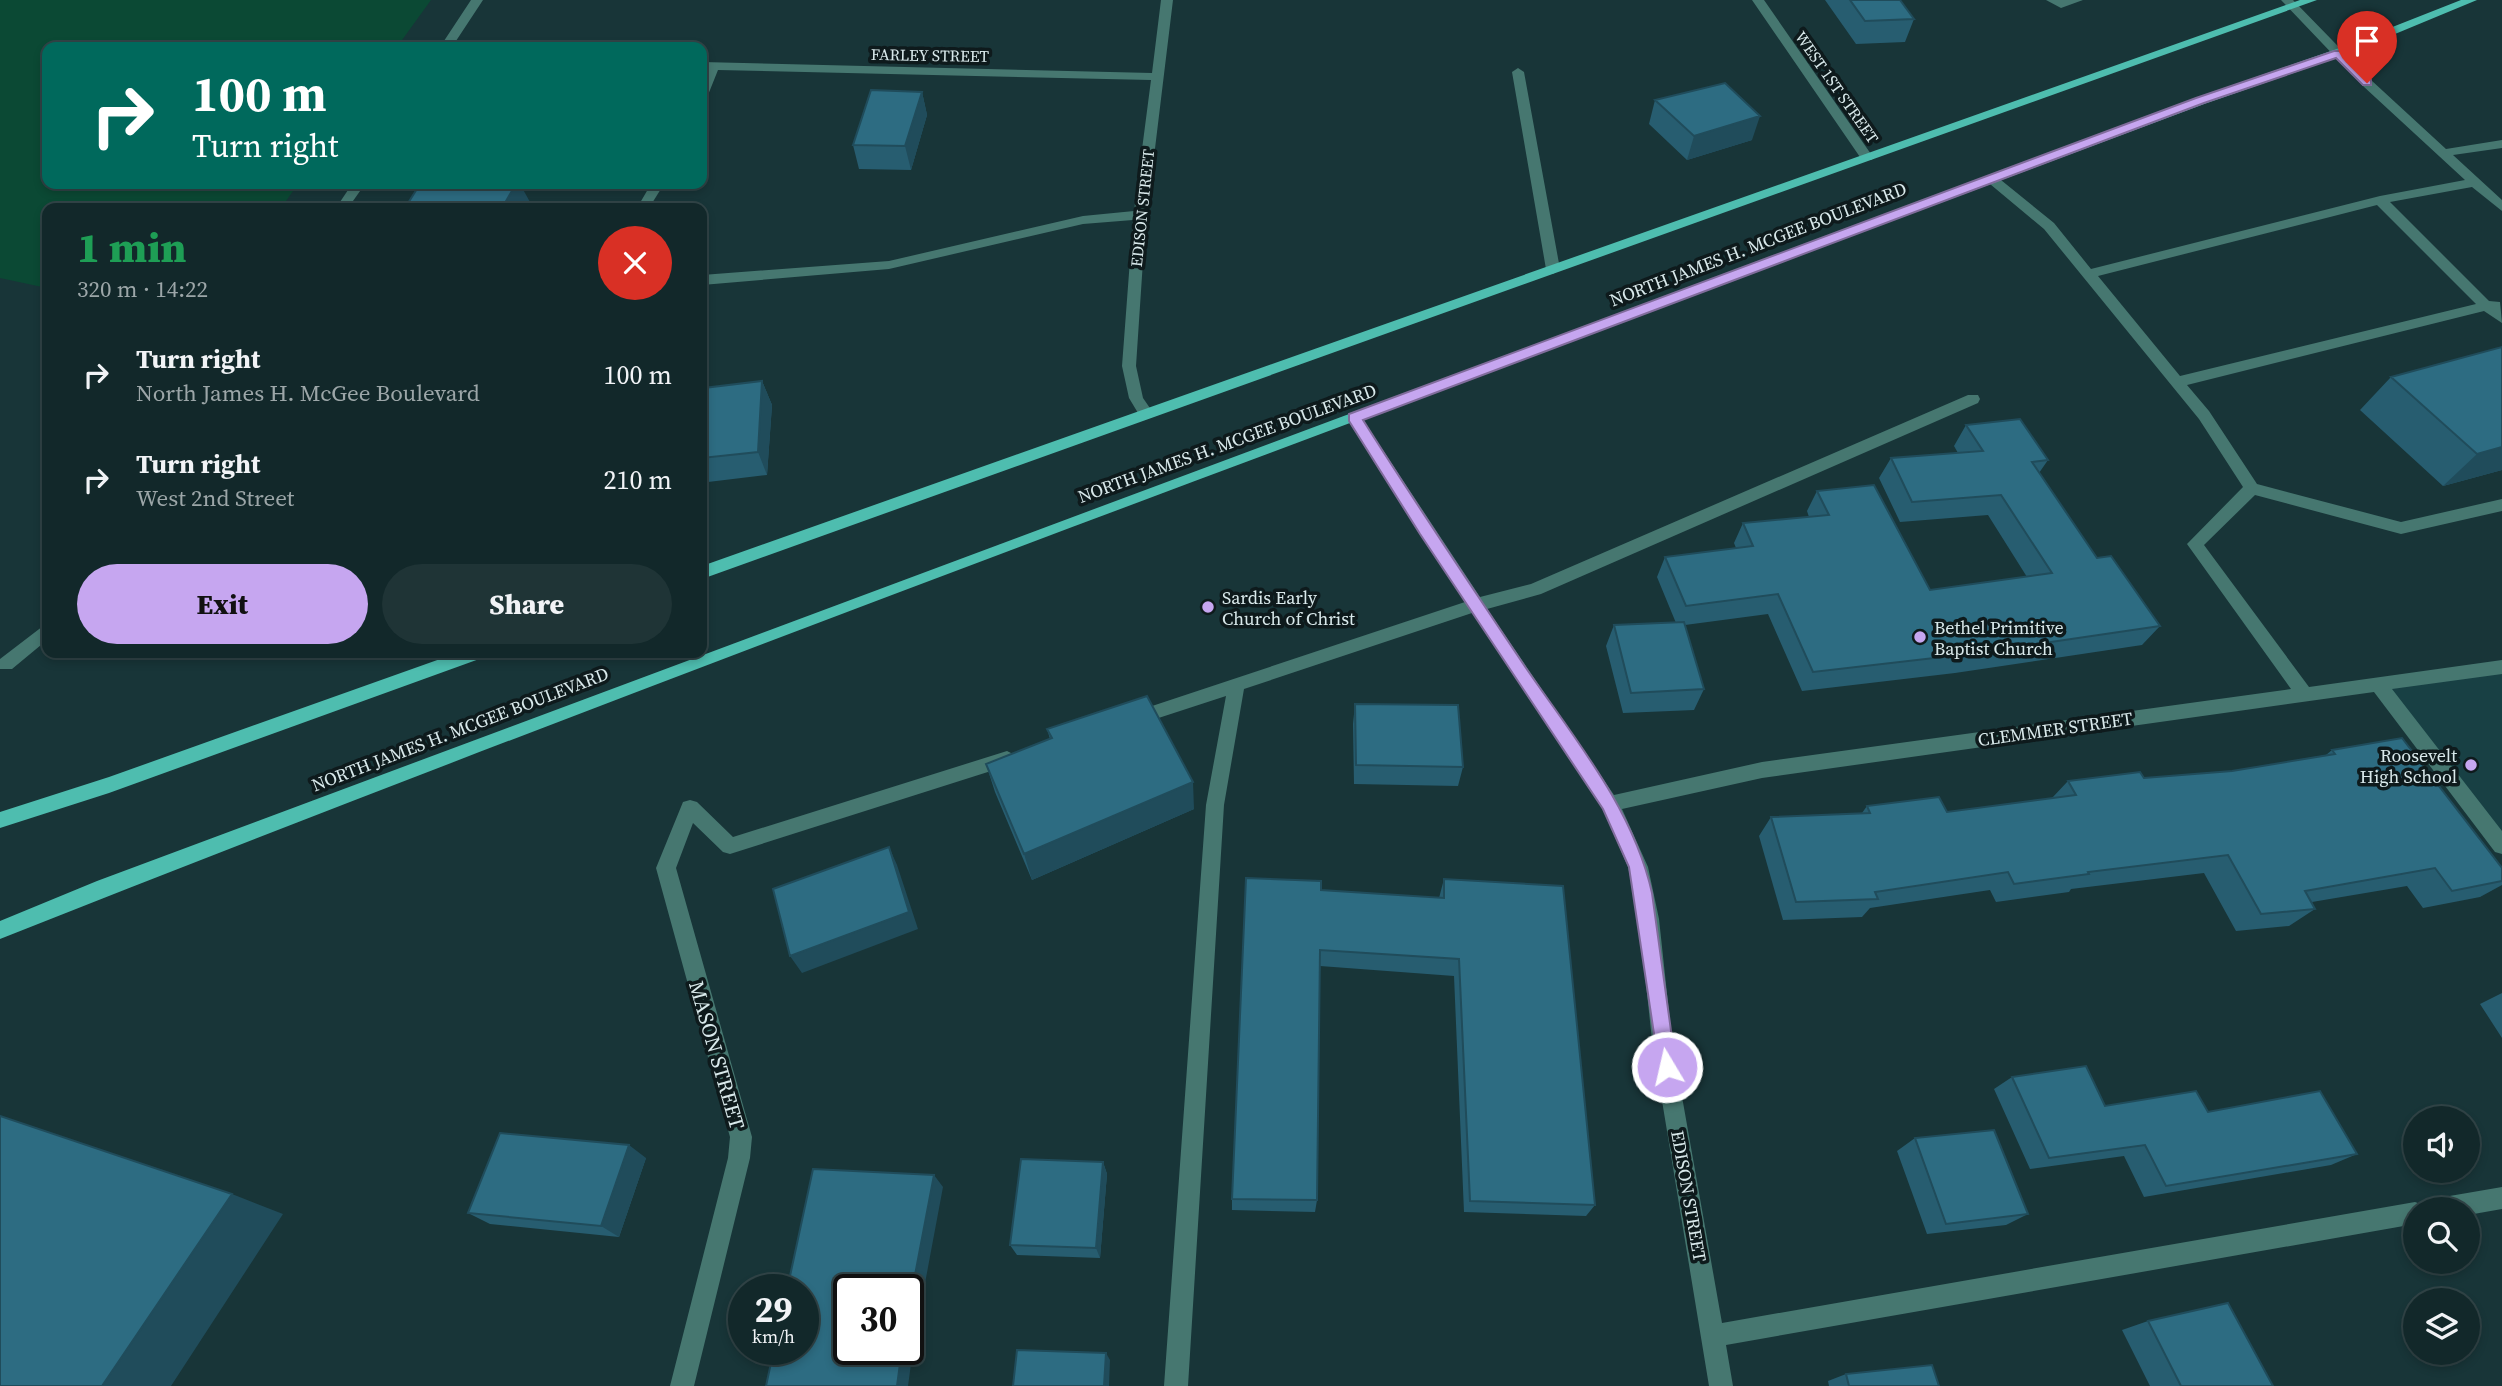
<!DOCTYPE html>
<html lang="en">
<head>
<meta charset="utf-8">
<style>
  body { margin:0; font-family:"Source Serif 4",serif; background:#1f3436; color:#f1f3f6; height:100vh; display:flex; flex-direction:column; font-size:26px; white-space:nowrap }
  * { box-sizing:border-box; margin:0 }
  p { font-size:23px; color:#9ca6a8 }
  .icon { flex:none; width:38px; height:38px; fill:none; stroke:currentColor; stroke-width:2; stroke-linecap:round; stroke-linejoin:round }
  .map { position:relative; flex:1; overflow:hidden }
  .panel { position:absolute; left:42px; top:203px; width:665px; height:455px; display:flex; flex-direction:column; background:#12282a; border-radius:14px; box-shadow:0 4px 10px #0003,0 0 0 2px #314447 }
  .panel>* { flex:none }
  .banner { position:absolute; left:42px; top:42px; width:665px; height:147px; border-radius:14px; box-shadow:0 4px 10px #0003,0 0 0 2px #314447; background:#00695c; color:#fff; overflow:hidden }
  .controls { position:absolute; left:2403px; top:1106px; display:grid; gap:14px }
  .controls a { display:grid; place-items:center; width:77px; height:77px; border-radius:50%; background:#12282a; box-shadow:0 4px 10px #0003,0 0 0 2px #314447; font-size:35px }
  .speed { position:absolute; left:728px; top:1274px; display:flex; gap:14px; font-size:35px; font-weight:700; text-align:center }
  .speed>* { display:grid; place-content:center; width:91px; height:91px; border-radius:50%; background:#12282a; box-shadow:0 4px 10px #0003,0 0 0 2px #314447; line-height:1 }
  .speed small { font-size:18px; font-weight:400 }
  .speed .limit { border:4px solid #111; border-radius:10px; background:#fff; color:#111 }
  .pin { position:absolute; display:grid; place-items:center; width:60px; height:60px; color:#fff; margin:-72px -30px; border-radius:50% 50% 50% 0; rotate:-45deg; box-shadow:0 0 7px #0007 }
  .pin .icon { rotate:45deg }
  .me { position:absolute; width:77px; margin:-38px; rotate:351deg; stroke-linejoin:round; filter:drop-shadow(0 0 5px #0008) }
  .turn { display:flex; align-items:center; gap:24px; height:147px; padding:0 35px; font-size:32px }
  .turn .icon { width:91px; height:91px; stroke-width:2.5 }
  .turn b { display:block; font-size:49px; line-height:60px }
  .round { display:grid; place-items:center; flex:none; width:74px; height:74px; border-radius:37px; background:#1f3436 }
  .headline { display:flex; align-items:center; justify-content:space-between; height:119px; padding:0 35px }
  h1 { font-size:42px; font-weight:800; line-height:52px; color:#1e9e55 }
  .button { display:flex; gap:14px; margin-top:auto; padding:14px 35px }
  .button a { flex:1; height:80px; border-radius:42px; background:#c6a6f0; color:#111; font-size:28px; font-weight:800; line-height:80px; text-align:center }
  .button a+a { background:#1f3436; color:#f1f3f6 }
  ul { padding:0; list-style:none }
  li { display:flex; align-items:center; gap:21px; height:105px; padding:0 35px }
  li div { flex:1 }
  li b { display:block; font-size:26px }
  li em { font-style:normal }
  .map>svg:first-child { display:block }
  .built { fill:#184044 }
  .green { fill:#0b4934 }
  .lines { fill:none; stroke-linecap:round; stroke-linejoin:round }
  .minor { fill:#467770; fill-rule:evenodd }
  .major { fill:#4ebdaf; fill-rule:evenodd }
  .wall { fill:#275d70 }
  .shaded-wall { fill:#204c5b }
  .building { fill:#2d6c82; stroke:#204c5b; stroke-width:2 }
  .route { fill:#c6a6f0; stroke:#816c9c; stroke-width:2 }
  .poi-dot { fill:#c6a6f0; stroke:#0e1a1c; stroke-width:2.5 }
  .labels { text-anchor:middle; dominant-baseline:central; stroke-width:7; stroke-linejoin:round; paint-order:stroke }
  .far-street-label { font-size:16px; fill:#d9e9eb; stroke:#0e1a1c }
  .street-label { font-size:18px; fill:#d9e9eb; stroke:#0e1a1c }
  .poi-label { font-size:18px; fill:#d9e9eb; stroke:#0e1a1c; text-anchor:start }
  .near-street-label { font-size:21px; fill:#d9e9eb; stroke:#0e1a1c }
</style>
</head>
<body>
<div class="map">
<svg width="2502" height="1386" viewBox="0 0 2502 1386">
  <rect width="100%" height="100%" fill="#183538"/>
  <path class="built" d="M 2502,667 L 2502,846 L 2378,684 Z"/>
  <path class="green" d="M 0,0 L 431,0 L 397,47 L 47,47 L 47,184 L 298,184 L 281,208 L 47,208 L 47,288 L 0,278 Z"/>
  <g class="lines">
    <path class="minor" d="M 471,0 L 483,0 L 452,47 L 440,47 Z
      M 1161,0 L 1173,0 L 1145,231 L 1136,366 L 1143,398 L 1154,414 L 1151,418 L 1141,418 L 1129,398 L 1122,366 L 1133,220 L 1083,224 L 889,269 L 702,285 L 702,275 L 889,261 L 1083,216 L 1134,211 L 1151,80 L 718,70 L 708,95 L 702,99 L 702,81 L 706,70 L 702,70 L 702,62 L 1152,73 Z
      M 1752,0 L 1764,0 L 1873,157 L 1872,160 L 1862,160 Z
      M 2046,0 L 2083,0 L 2061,8 Z
      M 2281,0 L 2293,0 L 2371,80 L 2446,149 L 2502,140 L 2502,148 L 2453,155 L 2502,200 L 2502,211 L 2472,187 L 2390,202 L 2489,301 L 2500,302 L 2502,323 L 2484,311 L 2187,385 L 2209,411 L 2257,484 L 2401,522 L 2502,499 L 2502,511 L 2401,534 L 2255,495 L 2204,545 L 2309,687 L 2502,660 L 2502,674 L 2392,689 L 2502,831 L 2502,854 L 2495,852 L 2374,692 L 1762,778 L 1622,809 L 1648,867 L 1659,919 L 1672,1040 L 1722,1323 L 2415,1202 L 2423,1205 L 2424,1209 L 2415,1209 L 2415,1224 L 1726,1345 L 1733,1386 L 1709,1386 L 1652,1040 L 1639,919 L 1628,867 L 1603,809 L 1472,613 L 1244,689 L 1224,805 L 1188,1386 L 1164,1386 L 1206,805 L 1226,696 L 1134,726 L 1128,724 L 1125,719 L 1128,714 L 1134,712 L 1465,602 L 1349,422 L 1346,418 L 1349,414 L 1359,414 L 1480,597 L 1531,584 L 1968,395 L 1978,395 L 1980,399 L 1978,403 L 1541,594 L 1487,609 L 1614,795 L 1762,762 L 2291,689 L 2187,544 L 2243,487 L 2199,419 L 2044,229 L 1984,179 L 1986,176 L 1996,176 L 2054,223 L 2091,269 L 2380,196 L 2465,180 L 2363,86 ZM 2377,205 L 2476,304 L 2180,376 L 2098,276 Z
      M 1518,68 L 1524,72 L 1560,269 L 1553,274 L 1546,269 L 1512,72 Z
      M 352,184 L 365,184 L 348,208 L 336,208 Z
      M 651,184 L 664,184 L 649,208 L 637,208 Z
      M 47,623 L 47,640 L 12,669 L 0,669 L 0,659 Z
      M 1007,751 L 1013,754 L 1016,759 L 1013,764 L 730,854 L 723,852 L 693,823 L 676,868 L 752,1137 L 750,1158 L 694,1386 L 670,1386 L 728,1158 L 730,1137 L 656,868 L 683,802 L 690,800 L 697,802 L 733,837 Z
      M 2502,1187 L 2502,1209 L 2468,1215 L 2468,1209 L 2427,1209 L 2430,1201 L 2438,1198 Z"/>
    <path class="major" d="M 2300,0 L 2317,0 L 702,579 L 702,566 Z
      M 2461,0 L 2477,0 L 2342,56 L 2204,104 C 1469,380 730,650 0,939 L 0,921 L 97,881 L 2196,98 L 2334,50 Z
      M 457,653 L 485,653 L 482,658 L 109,793 L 0,828 L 0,812 L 109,777 Z"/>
  </g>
  <path class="wall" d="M 1825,0 L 1900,0 L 1914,19 L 1905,42 L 1856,44 Z
    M 922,92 L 927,115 L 911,170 L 859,169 L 853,145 Z
    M 1655,100 L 1752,140 L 1687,160 L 1649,124 Z
    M 2391,377 L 2502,470 L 2443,486 L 2360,410 Z
    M 762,381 L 772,405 L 767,475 L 708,482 L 702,470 L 702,407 Z
    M 1966,425 L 2048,460 L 2039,473 L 2097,558 L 2160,626 L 2142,645 L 1955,673 L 1802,691 L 1768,614 L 1685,625 L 1704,689 L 1694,710 L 1623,713 L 1606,646 L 1614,625 L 1676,623 L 1657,577 L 1665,557 L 1736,548 L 1734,543 L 1743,523 L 1809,517 L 1807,511 L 1817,491 L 1930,590 L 2027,577 L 1988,515 L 1900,522 L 1879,478 L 1891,458 L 1958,453 L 1954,446 Z
    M 1355,704 L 1463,767 L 1458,786 L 1354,784 L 1353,724 Z
    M 1047,729 L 1194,809 L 1032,880 L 995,792 L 986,764 L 1050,739 Z
    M 2332,750 L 2502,868 L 2502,885 L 2480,897 L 2423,908 L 2407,886 L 2312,902 L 2315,909 L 2289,926 L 2236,931 L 2204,873 L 2071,889 L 2069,892 L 1996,902 L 1990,890 L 1870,908 L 1862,917 L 1783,920 L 1759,836 L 1771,817 L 1862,813 L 1867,806 L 1947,812 L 2052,798 L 2068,781 L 2144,778 L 2232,771 L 2326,755 Z
    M 1444,879 L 1595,1205 L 1586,1216 L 1464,1212 L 1454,976 L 1320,966 L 1317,1200 L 1315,1212 L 1232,1210 L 1232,1199 L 1321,890 L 1439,898 Z
    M 2502,993 L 2502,1038 L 2480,1004 Z
    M 2012,1077 L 2105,1106 L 2208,1112 L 2357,1154 L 2331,1165 L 2144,1197 L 2124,1156 L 2030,1169 L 1994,1089 Z
    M 1915,1138 L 2028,1214 L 2006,1225 L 1927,1234 L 1897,1151 Z
    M 646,1158 L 619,1237 L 490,1224 L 468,1213 Z
    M 1103,1162 L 1107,1174 L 1100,1258 L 1017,1255 L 1010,1245 Z
    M 2148,1321 L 2273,1386 L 2150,1386 L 2122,1330 Z
    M 1846,1374 L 1939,1386 L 1829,1386 L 1828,1381 Z"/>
  <path class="shaded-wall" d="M 922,92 L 927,115 L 911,170 L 905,146 Z
    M 1760,116 L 1752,140 L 1687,160 L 1694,136 Z
    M 516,184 L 520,184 L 530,202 L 526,208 L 502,208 Z
    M 762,381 L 772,405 L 767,475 L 758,452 Z
    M 2502,447 L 2502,470 L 2443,486 L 2477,454 Z
    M 1193,782 L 1194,809 L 1032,880 L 1024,854 Z
    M 889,847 L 897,865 L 918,929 L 802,973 L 790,956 Z
    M 629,1145 L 646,1158 L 619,1237 L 601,1226 Z
    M 1103,1162 L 1107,1174 L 1100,1258 L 1096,1248 Z
    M 934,1175 L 943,1187 L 914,1342 L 908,1386 L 897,1386 L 902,1349 L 908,1349 L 908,1312 Z
    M 232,1194 L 283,1214 L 171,1386 L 102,1386 Z
    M 1106,1353 L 1110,1360 L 1109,1386 L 1104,1386 Z"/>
  <path class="building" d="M 1850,0 L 1900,0 L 1914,19 L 1865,21 Z
    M 1725,83 L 1760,116 L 1694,136 L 1655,100 Z
    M 871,90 L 922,92 L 905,146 L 853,145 Z
    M 420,184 L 516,184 L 502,208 L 405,208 Z
    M 2502,347 L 2502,447 L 2477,454 L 2391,377 Z
    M 762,381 L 758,452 L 702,458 L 702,407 L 704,388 Z
    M 2020,419 L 2048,460 L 2032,462 L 2097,558 L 2111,556 L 2160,626 L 1969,654 L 1813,672 L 1778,594 L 1686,606 L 1665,557 L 1753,546 L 1743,523 L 1829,515 L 1817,491 L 1874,485 L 1930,590 L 2052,573 L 2001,495 L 1912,502 L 1891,458 L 1983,451 L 1966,425 Z
    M 1684,622 L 1704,689 L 1631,693 L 1614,625 Z
    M 1147,696 L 1193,782 L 1024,854 L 986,764 L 1052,738 L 1047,729 Z
    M 1355,704 L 1458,705 L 1463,767 L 1356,765 Z
    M 2402,738 L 2502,868 L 2502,881 L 2452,891 L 2435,868 L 2305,891 L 2315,909 L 2261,914 L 2228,855 L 2088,872 L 2089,874 L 2014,884 L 2008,872 L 1875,892 L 1878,899 L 1796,902 L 1771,817 L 1870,813 L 1867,806 L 1939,797 L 1947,812 L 2076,795 L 2068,781 L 2140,772 L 2144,778 L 2232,771 L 2335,754 L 2332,750 Z
    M 889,847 L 909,912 L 790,956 L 773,889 Z
    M 1246,878 L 1321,881 L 1321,890 L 1444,898 L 1444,879 L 1563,886 L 1595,1205 L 1470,1201 L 1459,959 L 1320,950 L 1317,1200 L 1232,1199 Z
    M 2086,1066 L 2105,1106 L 2196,1091 L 2208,1112 L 2320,1091 L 2357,1154 L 2166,1186 L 2145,1145 L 2049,1158 L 2012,1077 Z
    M 0,1116 L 232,1194 L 102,1386 L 0,1386 Z
    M 1994,1130 L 2028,1214 L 1946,1224 L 1915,1138 Z
    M 500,1133 L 629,1145 L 601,1226 L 468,1213 Z
    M 1021,1159 L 1103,1162 L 1096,1248 L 1010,1245 Z
    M 813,1169 L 934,1175 L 908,1312 L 908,1290 L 849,1290 L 849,1349 L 902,1349 L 897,1386 L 766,1386 L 774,1349 L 803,1349 L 803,1290 L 787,1290 Z
    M 2228,1303 L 2273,1386 L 2181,1386 L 2148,1321 Z
    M 1017,1350 L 1106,1353 L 1104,1386 L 1013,1386 Z
    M 1932,1365 L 1939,1386 L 1849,1386 L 1846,1374 Z"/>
  <path class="route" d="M 2334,51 L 2341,51 L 2371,80 L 2371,85 L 2363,85 L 2336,58 L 2204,103 L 1363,420 C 1416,504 1471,586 1526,668 C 1574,738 1633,808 1652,893 L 1676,1067 L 1674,1074 L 1667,1076 L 1660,1074 L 1629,867 L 1603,809 L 1420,534 L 1349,421 L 1349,414 L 2196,98 Z"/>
  <g class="poi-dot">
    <circle cx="1208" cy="607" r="7"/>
    <circle cx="1920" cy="637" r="7"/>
    <circle cx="2471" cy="765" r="7"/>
  </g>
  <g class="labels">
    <g class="far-street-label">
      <text transform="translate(930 55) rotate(1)">FARLEY STREET</text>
      <text transform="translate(1837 87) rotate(55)">WEST 1ST STREET</text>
      <text transform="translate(1142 208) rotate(-84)">EDISON STREET</text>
    </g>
    <g class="street-label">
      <text transform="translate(1758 244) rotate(-21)">NORTH JAMES H. MCGEE BOULEVARD</text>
      <text transform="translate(1227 443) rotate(-20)">NORTH JAMES H. MCGEE BOULEVARD</text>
      <text transform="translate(460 729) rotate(-21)">NORTH JAMES H. MCGEE BOULEVARD</text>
      <text transform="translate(2055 729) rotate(-8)">CLEMMER STREET</text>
      <text transform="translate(1689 1196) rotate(80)">EDISON STREET</text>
    </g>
    <g class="poi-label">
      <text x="1222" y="597">Sardis Early<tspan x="1222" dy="21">Church of Christ</tspan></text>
      <text x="1934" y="627">Bethel Primitive<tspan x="1934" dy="21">Baptist Church</tspan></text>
      <text x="2457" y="755" text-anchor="end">Roosevelt<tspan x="2457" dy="21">High School</tspan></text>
    </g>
    <g class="near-street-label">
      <text transform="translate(717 1055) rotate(74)">MASON STREET</text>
    </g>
  </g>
</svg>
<div class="controls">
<a><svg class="icon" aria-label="sound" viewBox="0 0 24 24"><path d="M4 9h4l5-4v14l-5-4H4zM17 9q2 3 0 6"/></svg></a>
<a><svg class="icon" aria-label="search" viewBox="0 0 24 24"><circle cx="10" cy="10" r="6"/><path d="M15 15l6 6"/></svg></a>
<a><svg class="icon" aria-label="layers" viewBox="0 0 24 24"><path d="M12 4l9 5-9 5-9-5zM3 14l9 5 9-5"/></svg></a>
</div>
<div class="speed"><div>29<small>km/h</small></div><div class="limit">30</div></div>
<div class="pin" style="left:2367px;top:83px;background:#d93025"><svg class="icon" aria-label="arrive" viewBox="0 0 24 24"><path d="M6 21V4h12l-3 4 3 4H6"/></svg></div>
<svg class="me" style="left:1667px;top:1067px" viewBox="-20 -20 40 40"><circle r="17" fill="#c6a6f0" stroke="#fff" stroke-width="3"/><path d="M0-11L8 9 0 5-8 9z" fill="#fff"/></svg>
<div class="banner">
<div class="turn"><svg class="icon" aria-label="right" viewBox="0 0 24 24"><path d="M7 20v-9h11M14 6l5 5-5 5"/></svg><div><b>100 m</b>Turn right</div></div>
</div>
<section class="panel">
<div class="headline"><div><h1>1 min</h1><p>320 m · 14:22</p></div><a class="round" style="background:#d93025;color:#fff"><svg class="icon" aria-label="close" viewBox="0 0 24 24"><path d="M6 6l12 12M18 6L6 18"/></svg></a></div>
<ul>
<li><svg class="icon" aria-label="right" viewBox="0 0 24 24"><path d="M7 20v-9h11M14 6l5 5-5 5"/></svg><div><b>Turn right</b><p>North James H. McGee Boulevard</p></div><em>100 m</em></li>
<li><svg class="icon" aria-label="right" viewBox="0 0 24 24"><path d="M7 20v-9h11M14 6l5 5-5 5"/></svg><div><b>Turn right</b><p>West 2nd Street</p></div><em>210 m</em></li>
</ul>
<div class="button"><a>Exit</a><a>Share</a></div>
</section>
</div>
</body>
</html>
